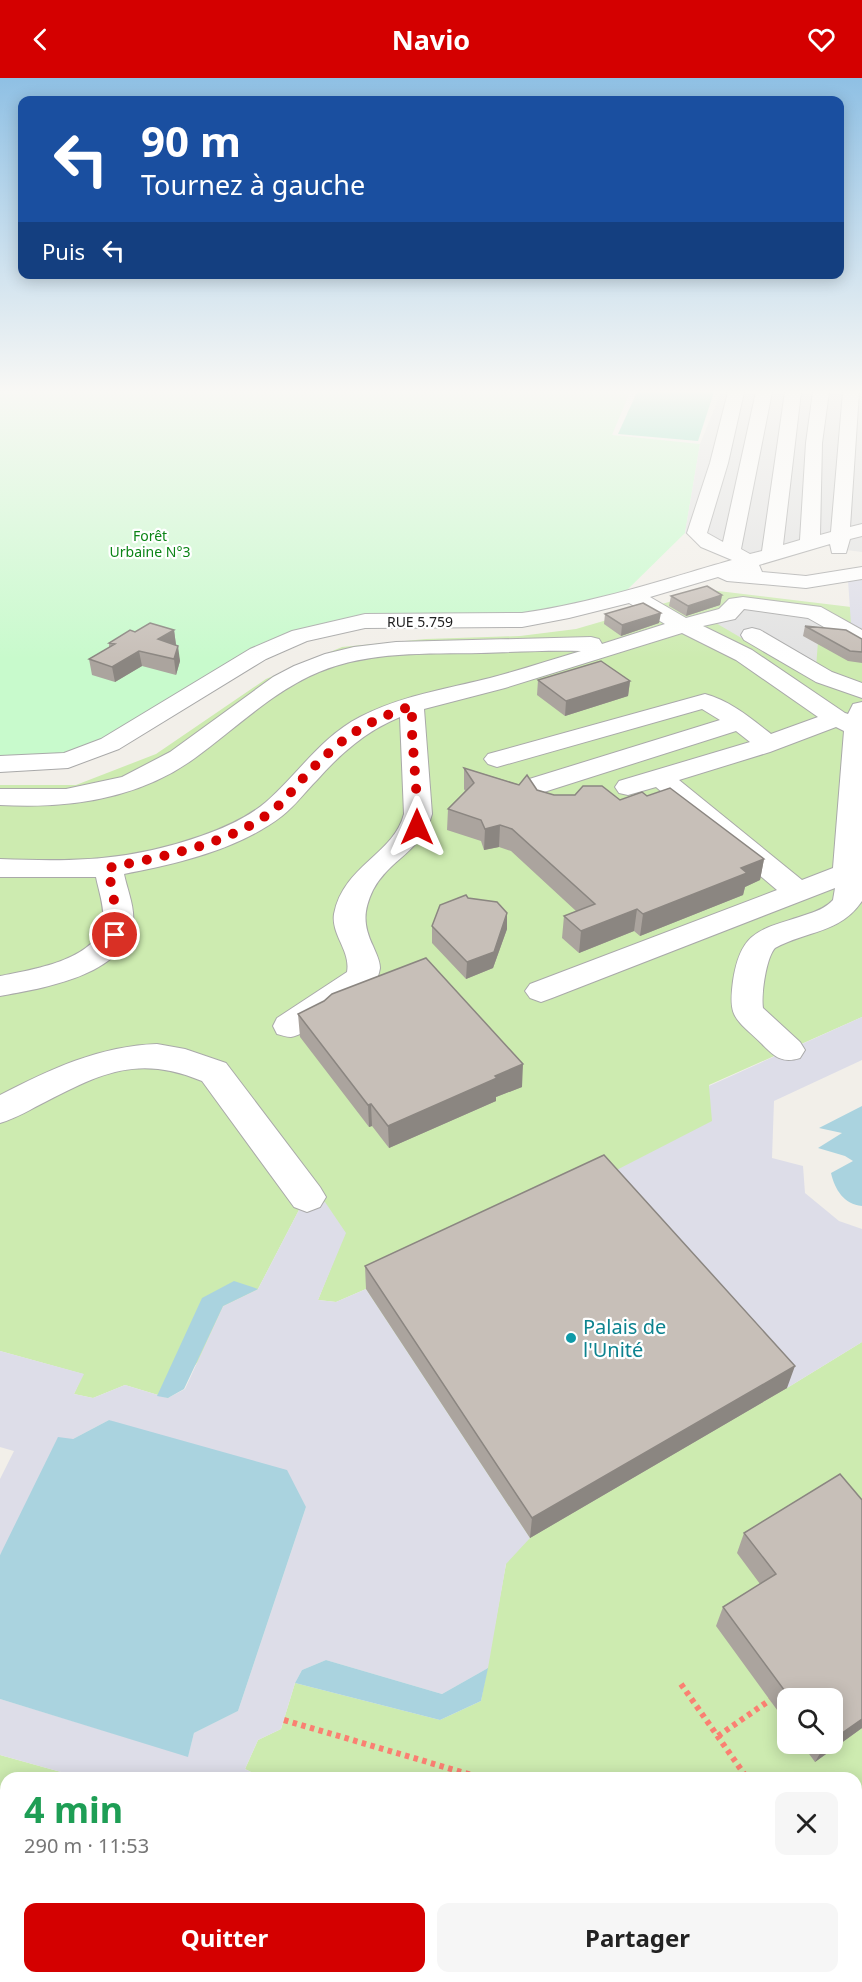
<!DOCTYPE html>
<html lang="fr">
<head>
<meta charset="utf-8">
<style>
  body { margin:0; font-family:"Noto Sans",sans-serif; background:#f6f6f6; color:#222; height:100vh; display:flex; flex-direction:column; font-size:22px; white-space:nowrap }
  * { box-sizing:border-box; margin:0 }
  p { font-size:20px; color:#767676 }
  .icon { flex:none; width:33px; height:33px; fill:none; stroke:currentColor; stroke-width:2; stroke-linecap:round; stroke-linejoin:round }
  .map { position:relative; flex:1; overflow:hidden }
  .details { position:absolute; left:0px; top:1694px; width:862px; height:212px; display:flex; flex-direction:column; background:#fff; border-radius:18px 18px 0 0; box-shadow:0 3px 15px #0003 }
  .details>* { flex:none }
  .top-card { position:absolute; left:18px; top:18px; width:826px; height:183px; border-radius:12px; box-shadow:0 3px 15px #0003; background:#1a4fa0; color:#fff; overflow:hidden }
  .controls { position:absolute; left:777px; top:1610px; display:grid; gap:12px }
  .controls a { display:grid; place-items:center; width:66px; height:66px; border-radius:12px; background:#fff; box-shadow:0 3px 15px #0003; font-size:30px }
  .pin { position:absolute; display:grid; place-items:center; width:51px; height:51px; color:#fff; margin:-26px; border:3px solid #fff; border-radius:50%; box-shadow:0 2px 6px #0007 }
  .me { position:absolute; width:66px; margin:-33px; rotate:0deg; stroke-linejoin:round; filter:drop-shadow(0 0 4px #0008) }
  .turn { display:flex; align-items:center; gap:21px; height:126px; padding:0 24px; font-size:27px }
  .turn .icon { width:78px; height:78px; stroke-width:2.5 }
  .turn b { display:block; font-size:42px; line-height:51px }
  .then { display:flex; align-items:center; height:57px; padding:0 24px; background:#0003; gap:12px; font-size:22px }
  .round { display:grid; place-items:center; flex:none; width:63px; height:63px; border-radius:12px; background:#f6f6f6 }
  .overview { display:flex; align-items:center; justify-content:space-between; height:102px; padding:0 24px }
  h1 { font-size:36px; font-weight:700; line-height:45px; color:#1e9e55 }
  .primary-button { display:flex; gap:12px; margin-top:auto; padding:12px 24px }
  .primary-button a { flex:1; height:69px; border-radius:12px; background:#d40000; color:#fff; font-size:24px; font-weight:700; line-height:69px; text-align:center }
  .primary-button a+a { background:#f6f6f6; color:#222 }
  header { display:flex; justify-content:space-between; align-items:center; height:78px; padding:0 24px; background:#d40000; color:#fff; font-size:27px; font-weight:700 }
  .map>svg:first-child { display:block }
  .grass { fill:#cdebb0; fill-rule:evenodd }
  .park { fill:#c8facc }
  .pitch { fill:#88e0be }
  .parking { fill:#e2e2e2 }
  .plaza { fill:#dddde8 }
  .water { fill:#aad3df }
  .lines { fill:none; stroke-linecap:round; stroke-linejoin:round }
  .minor-casing { stroke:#a9a9a9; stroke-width:2 }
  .path { stroke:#fa8072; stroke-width:6; stroke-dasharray:4.5 4.5; stroke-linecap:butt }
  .minor { fill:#fff; fill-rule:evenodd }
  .wall { fill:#aba49e }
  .shaded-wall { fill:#8b8681 }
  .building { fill:#c7bfb8; stroke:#8b8681; stroke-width:1.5 }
  .route { stroke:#d40000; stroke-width:10; stroke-dasharray:0 18 }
  .culture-dot { fill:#0f9aa8; stroke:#fff; stroke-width:2 }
  .labels { text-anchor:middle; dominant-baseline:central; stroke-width:4.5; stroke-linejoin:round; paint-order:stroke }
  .far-park-label { font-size:14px; fill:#0c8416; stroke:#fff }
  .far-street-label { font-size:14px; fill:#222; stroke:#fff }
  .near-culture-label { font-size:20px; fill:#0d838f; stroke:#fff; text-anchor:start }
</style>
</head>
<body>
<header><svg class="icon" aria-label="back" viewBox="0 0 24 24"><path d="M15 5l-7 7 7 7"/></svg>Navio<svg class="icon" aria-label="heart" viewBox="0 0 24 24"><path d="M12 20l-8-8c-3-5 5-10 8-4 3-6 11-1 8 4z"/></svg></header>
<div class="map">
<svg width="862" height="1904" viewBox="0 0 862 1904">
  <rect width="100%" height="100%" fill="#f2efe9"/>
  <path class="grass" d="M 710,512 L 851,529 L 851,546 L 862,551 L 862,939 L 709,1007 L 787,1310 L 862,1264 L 862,1904 L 213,1904 L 215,1899 L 856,1899 L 859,1756 L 857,1755 L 856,1700 L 263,1700 L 245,1691 L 258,1662 L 281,1651 L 295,1605 L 440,1642 L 481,1623 L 506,1486 L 366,1211 L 336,1224 L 318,1222 L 345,1155 L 300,1130 L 258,1211 L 168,1320 L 125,1307 L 93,1320 L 74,1316 L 83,1296 L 0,1273 L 0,707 L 76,707 L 156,676 L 266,601 L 342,569 L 426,561 L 520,558 L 576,551 ZM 788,1620 L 832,1620 L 832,1665 L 788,1665 Z
    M 0,1677 L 79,1699 L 6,1700 L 6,1899 L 201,1899 L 213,1904 L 0,1904 Z"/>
  <path class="park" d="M 0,314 L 630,314 L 612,357 L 700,366 L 685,455 L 626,513 L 522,542 L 365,543 L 300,558 L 68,682 L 0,686 Z"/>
  <path class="pitch" d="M 637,314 L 714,314 L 698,363 L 618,356 Z"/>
  <path class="parking" d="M 721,314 L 862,314 L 862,474 L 831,470 L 830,465 L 732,484 L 685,455 L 700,366 Z
    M 739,523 L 806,530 L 843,551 L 819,550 L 815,603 L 709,541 Z"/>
  <path class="plaza" d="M 862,498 L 862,551 L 851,546 L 848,502 Z
    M 862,939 L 862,982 L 774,1023 L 772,1080 L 803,1088 L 805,1115 L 839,1143 L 862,1151 L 862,1264 L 787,1310 L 601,1100 L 712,1043 L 709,1008 Z
    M 325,1124 L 346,1155 L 318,1222 L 336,1224 L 366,1211 L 530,1460 L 506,1486 L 488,1590 L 442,1616 L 326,1582 L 302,1592 L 295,1605 L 281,1651 L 258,1662 L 245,1691 L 263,1700 L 79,1699 L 0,1677 L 0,1621 L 188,1678 L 194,1655 L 238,1633 L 306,1429 L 109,1342 L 73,1361 L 0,1477 L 0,1401 L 14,1373 L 0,1369 L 0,1273 L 84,1296 L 74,1316 L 93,1320 L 125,1307 L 168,1320 L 185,1311 L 223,1228 L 258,1211 L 300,1130 Z"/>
  <path class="water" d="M 862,1028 L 862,1128 C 844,1126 835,1112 831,1095 L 853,1083 L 845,1078 L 818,1070 L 842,1055 L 819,1050 Z
    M 234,1203 L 258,1211 L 223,1228 L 184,1311 L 168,1320 L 157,1318 L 202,1220 Z
    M 109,1342 L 287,1392 L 306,1429 L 238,1633 L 194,1655 L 188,1679 L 0,1621 L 0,1477 L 58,1359 L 73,1361 Z
    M 326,1582 L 442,1616 L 488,1590 L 481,1623 L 440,1642 L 295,1605 L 302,1592 Z"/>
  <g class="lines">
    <g class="minor-casing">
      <path id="minor" d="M 728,314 L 744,314 L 728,385 L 707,455 L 723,464 L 756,314 L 772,314 L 741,471 L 750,476 L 762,473 L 785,314 L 801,314 L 783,467 L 800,462 L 806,365 L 813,314 L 829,314 L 822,365 L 820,457 L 831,454 L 843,314 L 859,314 L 850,449 L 862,446 L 862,458 L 850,461 L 846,475 L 832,475 L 830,466 L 759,487 L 762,494 L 806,498 L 862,489 L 862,501 L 806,510 L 727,503 L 718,499 L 650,519 L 686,540 L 719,531 L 729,521 L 743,519 L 821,529 L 862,552 L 862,568 L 854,566 L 808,540 L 744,531 L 735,541 L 703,548 L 752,572 L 845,635 L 848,636 L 853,626 L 862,624 L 862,823 C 841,855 806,853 775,870 C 766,880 761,917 763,930 L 800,964 L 805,972 L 800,980 C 781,986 774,978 761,965 C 735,940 728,940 733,903 C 741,851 761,852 805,837 C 815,834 826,830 833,822 L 835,810 L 552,920 L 541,924 L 530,920 L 525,913 L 530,906 L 777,812 L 656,709 L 628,717 L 619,715 L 615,709 L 619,703 L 750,664 L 736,653 L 544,714 L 535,716 L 526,714 L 522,708 L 526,702 L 720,642 L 702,631 L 497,689 L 488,686 L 484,681 L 488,676 L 705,616 C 729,622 752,641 771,656 L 818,639 L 736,582 L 682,555 L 505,610 L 424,631 L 432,736 C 422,774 389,781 373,812 C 363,833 363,847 373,868 C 376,875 380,883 380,890 C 379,896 377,903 372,907 C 360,919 307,957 291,959 C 286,959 282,957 277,956 L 273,948 L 277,940 L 347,894 C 351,873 331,857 334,836 C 343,788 394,776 404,736 L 400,639 C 366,653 341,675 317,702 C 305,714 295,728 282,738 C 238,772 176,786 124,796 C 127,811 135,829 133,845 C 124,898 43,910 0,918 L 0,898 C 31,892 96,882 103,845 C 105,830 99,814 96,799 L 0,799 L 0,781 C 75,784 130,783 201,758 C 224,750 247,740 266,724 C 298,696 321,659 360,639 C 400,618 446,611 490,600 C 520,592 551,582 581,573 C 548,572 514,574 481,575 C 427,576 369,573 319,594 C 273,613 235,651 195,680 C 139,721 68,731 0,727 L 0,711 L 66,711 L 122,699 L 170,674 L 273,599 L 294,588 L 325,576 L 354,569 L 396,564 L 591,559 L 599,561 L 602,566 L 665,546 L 629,525 L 569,540 L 522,549 L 365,550 L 307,563 L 266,581 L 119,671 L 68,690 L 0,694 L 0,678 L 64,675 L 101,661 L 250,571 L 292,553 L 365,536 L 522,535 C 594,525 662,502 732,482 L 701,469 L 687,455 L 710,385 ZM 836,649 L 844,653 L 833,790 L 802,802 L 679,702 L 770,674 Z
        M 752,550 L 760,552 L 832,594 L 862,605 L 862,620 L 816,604 L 744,562 L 741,557 L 744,552 Z
        M 157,966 L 185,971 L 226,985 L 320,1109 L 326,1119 L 320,1129 L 307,1134 L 294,1129 L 202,1003 C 140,977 103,994 47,1023 C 31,1031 17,1040 0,1045 L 0,1017 C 51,991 99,968 157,966 Z"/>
    </g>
    <path class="path" d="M 681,1606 L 747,1700
      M 284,1642 L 482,1700
      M 718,1658 L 770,1622
      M 856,1741 L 862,1742
      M 856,1878 L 862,1879
      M 298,1899 L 313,1904
      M 776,1899 L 776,1904"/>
    <use href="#minor" class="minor"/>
  </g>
  <path class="wall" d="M 722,517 L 720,527 L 686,538 L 669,528 L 671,518 Z
    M 605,536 L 659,545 L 621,558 L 604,546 Z
    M 805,548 L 862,561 L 862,585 L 848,583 L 803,558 Z
    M 174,552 L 176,567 L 180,583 L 176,597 L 142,588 L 115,604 L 92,597 L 89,581 L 109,570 L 109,565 L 135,554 Z
    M 538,602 L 630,603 L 628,618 L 565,638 L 537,617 Z
    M 464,690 L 554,717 L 620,722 L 647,718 L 764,781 L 760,802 L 745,809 L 743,817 L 640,858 L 634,853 L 579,875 L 562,860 L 564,838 L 576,833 L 511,773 L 499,769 L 484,772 L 481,763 L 447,752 L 448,731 L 465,713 L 464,711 Z
    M 468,820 L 507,851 L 493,890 L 466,901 L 432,865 L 432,848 Z
    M 298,936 L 522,1009 L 496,1019 L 496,1023 L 389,1070 L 372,1048 L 369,1049 L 300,959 Z
    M 365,1188 L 787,1310 L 530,1460 L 366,1211 Z
    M 862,1422 L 862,1650 L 815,1684 L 801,1665 L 832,1665 L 832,1620 L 788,1620 L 788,1647 L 716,1548 L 723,1529 L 760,1506 L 737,1475 L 744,1455 Z"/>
  <path class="shaded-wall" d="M 722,517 L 720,527 L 686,538 L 688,528 Z
    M 661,535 L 659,545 L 621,558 L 622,547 Z
    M 174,552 L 176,567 L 158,561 Z
    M 178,568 L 180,583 L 176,597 L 174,581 Z
    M 139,573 L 142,588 L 115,604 L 112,589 Z
    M 630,603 L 628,618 L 565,638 L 566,623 Z
    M 500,747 L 499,769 L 484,772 L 485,751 Z
    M 764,781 L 760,802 L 745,809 L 743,817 L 640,858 L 643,836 L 741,790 Z
    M 637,831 L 634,853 L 579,875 L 581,853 Z
    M 507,835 L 507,851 L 493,890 L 466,901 L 467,884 Z
    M 523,986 L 522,1009 L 496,1019 L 496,1023 L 389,1070 L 388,1048 L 495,998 Z
    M 371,1026 L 372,1048 L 369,1049 L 368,1027 Z
    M 795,1288 L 787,1310 L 530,1460 L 532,1440 Z
    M 862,1641 L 862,1650 L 815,1684 L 825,1667 L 828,1665 L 832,1665 L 832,1662 Z"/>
  <path class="building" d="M 707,508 L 722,517 L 688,528 L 671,518 Z
    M 643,525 L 661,535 L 622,547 L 605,536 Z
    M 150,545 L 174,552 L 158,561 L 178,568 L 174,581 L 139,573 L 112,589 L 89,581 L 115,566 L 109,565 L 130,552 L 135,554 Z
    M 805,548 L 846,552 L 862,561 L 862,574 L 850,573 Z
    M 601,583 L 630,603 L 566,623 L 538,602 Z
    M 464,690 L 519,707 L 527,697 L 537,712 L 554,717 L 575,717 L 583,708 L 602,708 L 620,722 L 642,714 L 647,718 L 670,710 L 764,781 L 741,790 L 747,795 L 643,836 L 637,831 L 581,853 L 564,838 L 595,826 L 512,751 L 500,747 L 485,751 L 481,742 L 448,731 L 474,705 Z
    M 466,817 L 468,820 L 497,824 L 507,835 L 494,874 L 467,884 L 432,848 L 440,827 Z
    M 426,880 L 523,986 L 495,998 L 497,1000 L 388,1048 L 371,1026 L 368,1027 L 298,936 L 324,923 L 332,916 Z
    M 604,1077 L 795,1288 L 532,1440 L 365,1188 Z
    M 840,1396 L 862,1422 L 862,1641 L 832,1662 L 832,1620 L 790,1620 L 723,1529 L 776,1496 L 744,1455 Z"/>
  <linearGradient id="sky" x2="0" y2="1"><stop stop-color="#8fc0e4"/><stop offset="0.54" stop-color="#f9f8f5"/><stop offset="1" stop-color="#f9f8f5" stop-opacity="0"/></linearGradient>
  <rect width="862" height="581" fill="url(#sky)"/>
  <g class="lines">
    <path class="route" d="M 115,857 L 118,844 L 108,790 C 163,778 225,768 271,734 C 284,724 295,709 306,697 C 342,660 363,644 412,628 L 412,655 L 418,736 L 417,749"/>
  </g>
  <circle class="culture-dot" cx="571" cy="1260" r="6"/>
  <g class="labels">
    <g class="far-park-label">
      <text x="150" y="457">Forêt<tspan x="150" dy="16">Urbaine N°3</tspan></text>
    </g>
    <g class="far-street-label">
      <text x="420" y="543">RUE 5.759</text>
    </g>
    <g class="near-culture-label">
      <text x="583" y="1248">Palais de<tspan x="583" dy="23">l'Unité</tspan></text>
    </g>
  </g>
</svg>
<div class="controls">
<a><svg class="icon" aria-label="search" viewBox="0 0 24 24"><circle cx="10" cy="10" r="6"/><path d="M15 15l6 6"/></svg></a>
</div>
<div class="pin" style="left:115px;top:857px;background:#d93025"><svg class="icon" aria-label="arrive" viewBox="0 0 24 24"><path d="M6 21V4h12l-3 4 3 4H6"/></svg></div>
<svg class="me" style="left:417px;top:749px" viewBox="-20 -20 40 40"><path d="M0-17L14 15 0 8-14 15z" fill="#d40000" stroke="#fff" stroke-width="4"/></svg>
<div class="top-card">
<div class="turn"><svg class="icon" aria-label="left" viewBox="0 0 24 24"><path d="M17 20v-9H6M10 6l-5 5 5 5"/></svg><div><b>90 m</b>Tournez à gauche</div></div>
<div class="then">Puis<svg class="icon" aria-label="left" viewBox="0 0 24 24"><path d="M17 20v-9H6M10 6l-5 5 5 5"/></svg></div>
</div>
<section class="details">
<div class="overview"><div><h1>4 min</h1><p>290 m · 11:53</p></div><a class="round"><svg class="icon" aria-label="close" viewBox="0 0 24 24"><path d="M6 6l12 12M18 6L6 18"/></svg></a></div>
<div class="primary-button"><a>Quitter</a><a>Partager</a></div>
</section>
</div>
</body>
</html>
